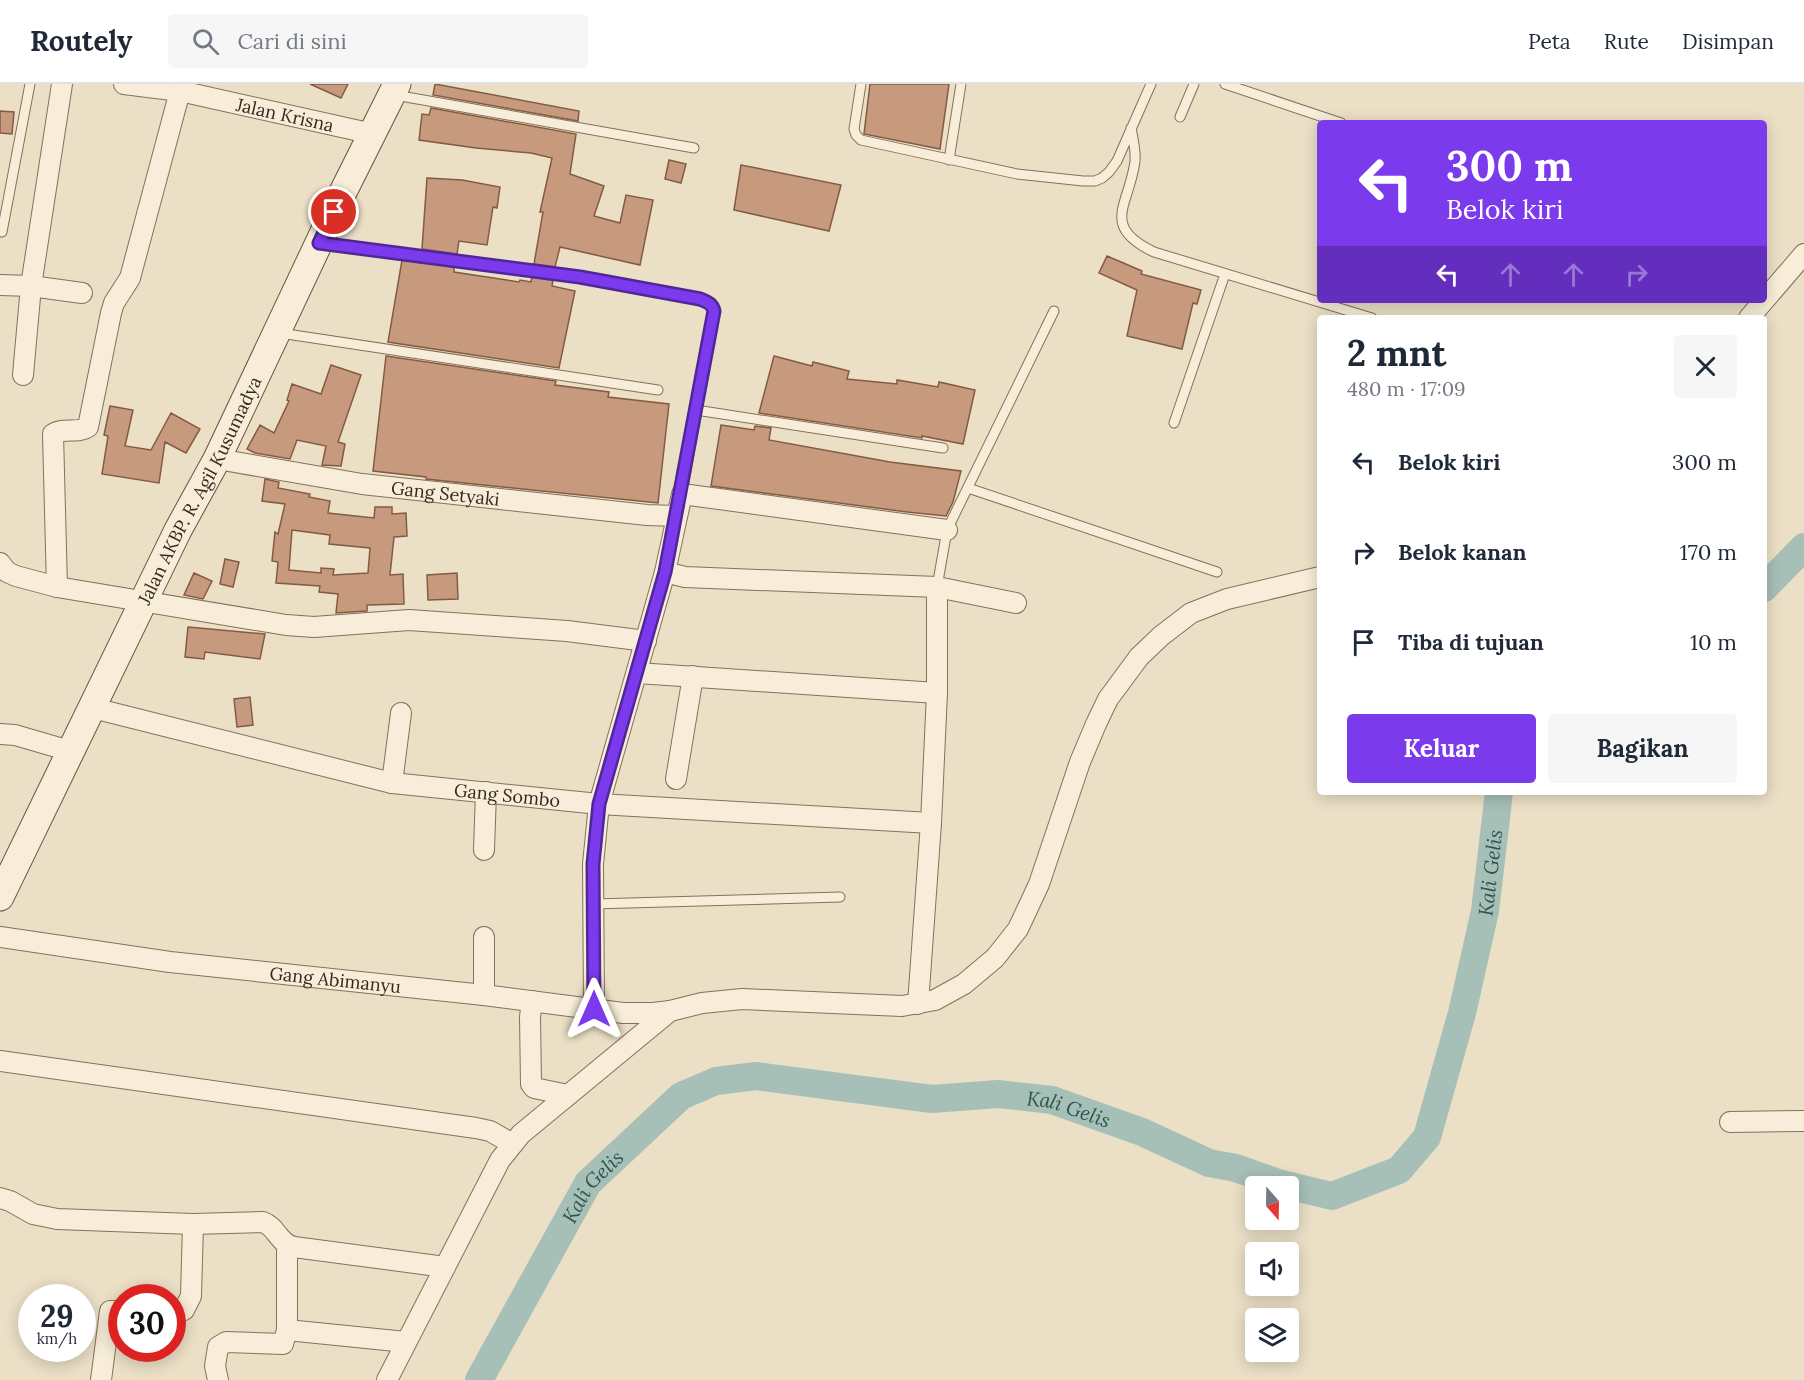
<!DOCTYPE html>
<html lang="id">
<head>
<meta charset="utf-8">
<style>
  body { margin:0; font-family:Lora,serif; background:#f6f6f7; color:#1f2937; height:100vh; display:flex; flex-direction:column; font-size:22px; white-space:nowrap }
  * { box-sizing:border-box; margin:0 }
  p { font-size:20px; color:#747a83 }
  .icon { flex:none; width:33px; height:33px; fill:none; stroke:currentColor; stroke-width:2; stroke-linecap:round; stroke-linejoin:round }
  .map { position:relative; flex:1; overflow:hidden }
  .panel { position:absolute; left:1317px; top:231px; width:450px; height:480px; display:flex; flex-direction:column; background:#fff; border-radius:6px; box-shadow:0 3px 15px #0003 }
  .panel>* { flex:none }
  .banner { position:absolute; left:1317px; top:36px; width:450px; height:183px; border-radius:6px; box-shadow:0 3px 15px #0003; background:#7c3aed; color:#fff; overflow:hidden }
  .needle { width:39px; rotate:160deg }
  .controls { position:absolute; left:1245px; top:1092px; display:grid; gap:12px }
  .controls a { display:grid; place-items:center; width:54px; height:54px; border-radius:6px; background:#fff; box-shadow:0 3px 15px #0003; font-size:30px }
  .speed { position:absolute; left:18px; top:1200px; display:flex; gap:12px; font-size:30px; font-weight:700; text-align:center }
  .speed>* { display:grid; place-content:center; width:78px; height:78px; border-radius:50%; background:#fff; box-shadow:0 3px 15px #0003; line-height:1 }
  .speed small { font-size:15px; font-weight:400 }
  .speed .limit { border:9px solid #d22; background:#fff; color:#111 }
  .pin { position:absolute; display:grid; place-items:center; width:51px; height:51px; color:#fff; margin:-26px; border:3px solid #fff; border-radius:50%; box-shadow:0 2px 6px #0007 }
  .me { position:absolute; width:66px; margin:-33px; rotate:0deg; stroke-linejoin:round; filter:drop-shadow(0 0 4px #0008) }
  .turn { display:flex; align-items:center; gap:21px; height:126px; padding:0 30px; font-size:27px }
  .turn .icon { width:78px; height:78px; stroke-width:2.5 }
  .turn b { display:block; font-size:42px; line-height:51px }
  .lanes { display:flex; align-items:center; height:57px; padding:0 30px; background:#0003; justify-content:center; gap:30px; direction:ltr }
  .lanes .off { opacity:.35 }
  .round { display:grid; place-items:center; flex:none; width:63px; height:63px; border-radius:6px; background:#f6f6f7 }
  .overview { display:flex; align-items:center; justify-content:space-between; height:102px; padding:0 30px }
  h1 { font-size:36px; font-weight:700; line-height:45px }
  .action { display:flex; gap:12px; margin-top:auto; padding:12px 30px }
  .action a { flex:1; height:69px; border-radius:6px; background:#7c3aed; color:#fff; font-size:24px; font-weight:700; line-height:69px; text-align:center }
  .action a+a { background:#f6f6f7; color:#1f2937 }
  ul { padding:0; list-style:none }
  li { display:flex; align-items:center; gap:18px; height:90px; padding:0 30px }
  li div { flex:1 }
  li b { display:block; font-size:22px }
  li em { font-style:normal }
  header { display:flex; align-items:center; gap:36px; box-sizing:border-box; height:84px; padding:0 30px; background:#fff; border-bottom:2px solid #e0e1e3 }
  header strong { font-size:28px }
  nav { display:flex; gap:33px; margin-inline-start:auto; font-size:21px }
  .search { width:420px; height:54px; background:#f6f6f7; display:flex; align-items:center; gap:15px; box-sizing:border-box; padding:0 21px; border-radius:6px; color:#747a83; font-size:22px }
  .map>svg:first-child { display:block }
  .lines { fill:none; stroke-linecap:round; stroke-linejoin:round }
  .river { stroke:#a6bfb7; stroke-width:28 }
  .building { fill:#c79a7d; stroke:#835b44; stroke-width:1.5; fill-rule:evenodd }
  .lane-casing { stroke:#85715c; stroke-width:11 }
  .street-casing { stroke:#85715c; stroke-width:22 }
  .secondary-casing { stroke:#67523f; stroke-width:29 }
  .lane { stroke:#f7edd8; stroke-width:9 }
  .street { stroke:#f7edd8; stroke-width:20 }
  .secondary { stroke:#f7edd8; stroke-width:27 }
  .route-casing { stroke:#51269a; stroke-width:15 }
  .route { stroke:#7c3aed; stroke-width:10 }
  .labels { text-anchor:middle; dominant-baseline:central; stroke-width:4.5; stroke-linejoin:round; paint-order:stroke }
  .street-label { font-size:18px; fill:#362a1f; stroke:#f3ead4 }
  .water-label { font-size:20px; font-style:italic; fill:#2f5552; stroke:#f3ead4 }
</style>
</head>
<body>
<header>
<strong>Routely</strong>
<div class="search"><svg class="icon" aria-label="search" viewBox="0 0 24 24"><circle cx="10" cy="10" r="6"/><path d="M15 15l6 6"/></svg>Cari di sini</div>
<nav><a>Peta</a><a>Rute</a><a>Disimpan</a></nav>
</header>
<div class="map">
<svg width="1804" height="1296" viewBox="0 0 1804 1296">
  <rect width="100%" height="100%" fill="#ebdfc5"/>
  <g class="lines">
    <g class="river">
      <path d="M 1764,504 L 1804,463"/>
      <path id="s1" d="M 479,1296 L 588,1099 L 681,1012 L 716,997 L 756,992 L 932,1015 L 998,1010 L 1052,1016 L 1142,1048 L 1209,1079 L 1236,1084 L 1278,1099 L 1332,1112 L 1399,1086 L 1427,1053 L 1462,929 L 1485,827 L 1499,708"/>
    </g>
  </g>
  <path class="building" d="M 310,0 L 348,0 L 341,14 Z
    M 435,0 L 579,27 L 578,37 L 433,11 Z
    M 870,0 L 949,0 L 940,65 L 864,50 Z
    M 431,24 L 576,50 L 570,90 L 604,102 L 594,132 L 620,139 L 626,111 L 653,116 L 640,181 L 560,163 L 555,183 L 534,180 L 543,128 L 540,128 L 552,74 L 531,69 L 476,64 L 419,56 L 422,30 L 429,31 Z
    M 0,27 L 14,28 L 12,50 L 0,49 Z
    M 669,76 L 686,80 L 681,99 L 665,95 Z
    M 741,81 L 841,101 L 829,147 L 734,126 Z
    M 427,94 L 462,96 L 500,103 L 497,124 L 493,123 L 487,161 L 459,157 L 457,170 L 422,165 Z
    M 1107,172 L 1142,187 L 1141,190 L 1201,206 L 1197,220 L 1193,219 L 1182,265 L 1127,252 L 1137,206 L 1099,189 Z
    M 402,176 L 454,183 L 454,188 L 519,198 L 520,196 L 531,198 L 532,193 L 553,196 L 552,202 L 575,207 L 559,284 L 388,258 Z
    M 386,272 L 556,297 L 555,301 L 609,308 L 608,313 L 669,320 L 658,419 L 426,395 L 426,393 L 373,387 Z
    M 774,272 L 812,282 L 813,278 L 849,287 L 847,295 L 897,300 L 897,296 L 938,303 L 939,298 L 975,306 L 963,360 L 922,352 L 922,354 L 759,329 Z
    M 331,281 L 361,291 L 338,358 L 345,360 L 341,382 L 322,381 L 326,362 L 297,356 L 290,375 L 255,369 L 247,365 L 260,341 L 274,349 L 289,317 L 287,316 L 292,300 L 321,310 Z
    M 110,322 L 133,326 L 125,362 L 151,366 L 171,329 L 200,345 L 186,369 L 165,358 L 159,399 L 102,390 L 108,352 L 104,351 Z
    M 721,341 L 754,346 L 755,342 L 771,344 L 769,356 L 890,378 L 961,387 L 953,418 L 946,432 L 907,428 L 711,402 Z
    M 265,395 L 279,398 L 278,404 L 310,410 L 309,413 L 330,417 L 328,429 L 374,434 L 375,423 L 392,423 L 392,430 L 406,429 L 407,452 L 394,453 L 390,491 L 403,490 L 404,520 L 367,521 L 367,527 L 336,529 L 338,510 L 319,508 L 320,502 L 276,499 L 278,478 L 272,477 L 275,448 L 278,450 L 285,420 L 262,417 ZM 292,446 L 330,451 L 329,460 L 370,464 L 368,489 L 333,491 L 334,485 L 321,484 L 321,489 L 289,486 Z
    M 225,475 L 239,478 L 233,503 L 220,500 Z
    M 194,489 L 212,497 L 203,515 L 184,511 Z
    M 457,489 L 458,515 L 428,516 L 427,491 Z
    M 188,543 L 265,550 L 260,575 L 205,568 L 204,575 L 185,573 Z
    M 250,613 L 253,641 L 237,643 L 234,615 Z"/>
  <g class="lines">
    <g class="lane-casing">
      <path id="lane" d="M 861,0 L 854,45 L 856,51 L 861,56 L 1017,90 L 1083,97 L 1095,97 L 1102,94 L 1109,88 L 1117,77 L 1151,0
        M 1225,0 L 1341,39
        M 395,11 L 694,64
        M 1180,33 L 1194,0
        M 1131,44 C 1133,55 1136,66 1135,77 C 1130,120 1099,142 1154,168 L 1372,234
        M 949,76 L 961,0
        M 2,148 L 30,0
        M 321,159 L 580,193 L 700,215 L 709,218 L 714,227 L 682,410
        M 280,249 L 658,306
        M 696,326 L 943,364
        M 1174,339 L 1225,190
        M 968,404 L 1217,488
        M 937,503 L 947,446 L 1054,227
        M 593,820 L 840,813"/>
    </g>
    <g class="street-casing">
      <g id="street">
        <path id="s2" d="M 124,0 L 180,7 L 373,50"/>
        <path d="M 0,201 L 31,202 L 82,209"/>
        <path d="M 1749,234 L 1804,170"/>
        <path d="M 23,291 L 31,202 L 62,0"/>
        <path id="s3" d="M 217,375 L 362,400 L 647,431 L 676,432"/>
        <path d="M 0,479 L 7,488 L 16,492 L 57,503 L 286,541 L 314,543 L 409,536 L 567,547 L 646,557"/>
        <path d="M 57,503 L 53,350 C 63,343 78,350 88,343 L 111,229 L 114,219 L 130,194 L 180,7"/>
        <path d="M 937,503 L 1016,519"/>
        <path d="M 637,589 L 937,609"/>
        <path id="s4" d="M 93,624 L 392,699 L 599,720 L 931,739"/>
        <path d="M 0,650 L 15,651 L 70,667"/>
        <path d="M 676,695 L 693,592"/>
        <path d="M 392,699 L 401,629"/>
        <path d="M 484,766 L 486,708"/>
        <path id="s5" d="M 0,853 L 170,878 L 484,911 L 623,929 L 653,929 L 670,927"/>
        <path d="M 484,911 L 484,853"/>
        <path d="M 532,917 L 530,933 L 531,1000 L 534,1004 L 568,1011"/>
        <path d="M 918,920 L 931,739 L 937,609 L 937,503 L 685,493 L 665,488 L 682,410 L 947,446"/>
        <path d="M 594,925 L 593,780 L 599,720 L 665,488"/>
        <path d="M 0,977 L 476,1044 L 490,1047 L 511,1059"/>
        <path d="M 1730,1038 L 1804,1037"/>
        <path d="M 0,1114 L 10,1117 L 33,1130 L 57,1135 L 193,1140 L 263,1138 C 277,1143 278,1159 294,1163 L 445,1183"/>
        <path d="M 287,1161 L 287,1246 L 406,1258"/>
        <path d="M 172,1229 L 177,1229 L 184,1226 L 191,1212 L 193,1140"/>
        <path d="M 101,1296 L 110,1227 L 122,1227"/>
        <path d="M 218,1296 L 215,1282 L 218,1263 L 226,1258 L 283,1260 L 287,1246"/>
        <path d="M 387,1296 L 500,1076 L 521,1050 L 670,927 L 702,919 L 742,915 L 902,922 L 935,916 L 964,900 L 995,874 L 1018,845 L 1039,800 L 1080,678 L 1096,640 L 1108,615 L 1139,573 L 1161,552 L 1191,529 L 1227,515 L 1320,493"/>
      </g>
    </g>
    <g class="secondary-casing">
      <g id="secondary">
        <path id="s6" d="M 0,813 L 178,446 L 217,375 L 341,112 L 397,0"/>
      </g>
    </g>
    <use href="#lane" class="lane"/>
    <use href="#street" class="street"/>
    <use href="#secondary" class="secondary"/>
  </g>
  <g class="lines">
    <g class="route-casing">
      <path id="route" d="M 334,128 L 319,159 L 580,193 L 700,215 C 707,218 712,219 714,227 C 698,314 682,401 665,488 L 599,720 L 593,780 L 594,925"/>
    </g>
    <use href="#route" class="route"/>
  </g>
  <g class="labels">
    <g class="street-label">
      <text stroke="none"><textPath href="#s2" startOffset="164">Jalan Krisna</textPath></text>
      <text stroke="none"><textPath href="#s6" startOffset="453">Jalan AKBP. R. Agil Kusumadya</textPath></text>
      <text stroke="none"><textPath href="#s3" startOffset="231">Gang Setyaki</textPath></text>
      <text stroke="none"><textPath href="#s4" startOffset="424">Gang Sombo</textPath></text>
      <text stroke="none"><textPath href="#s5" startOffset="338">Gang Abimanyu</textPath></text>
    </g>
    <g class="water-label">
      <text stroke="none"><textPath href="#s1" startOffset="1413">Kali Gelis</textPath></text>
      <text stroke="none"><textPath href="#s1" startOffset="747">Kali Gelis</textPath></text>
      <text stroke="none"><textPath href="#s1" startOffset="225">Kali Gelis</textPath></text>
    </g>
  </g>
</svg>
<div class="controls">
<a><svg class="needle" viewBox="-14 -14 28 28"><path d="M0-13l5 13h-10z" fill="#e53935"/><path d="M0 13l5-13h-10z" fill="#747a83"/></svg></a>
<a><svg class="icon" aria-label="sound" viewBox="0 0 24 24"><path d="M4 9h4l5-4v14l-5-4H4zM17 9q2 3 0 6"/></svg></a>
<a><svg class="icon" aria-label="layers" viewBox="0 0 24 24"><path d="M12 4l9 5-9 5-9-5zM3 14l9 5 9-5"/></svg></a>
</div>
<div class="speed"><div>29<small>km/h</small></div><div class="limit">30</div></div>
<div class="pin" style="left:334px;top:128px;background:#d93025"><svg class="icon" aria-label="arrive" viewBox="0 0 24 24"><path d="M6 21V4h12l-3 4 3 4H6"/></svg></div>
<svg class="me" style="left:594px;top:925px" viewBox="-20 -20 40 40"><path d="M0-17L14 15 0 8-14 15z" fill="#7c3aed" stroke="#fff" stroke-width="4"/></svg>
<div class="banner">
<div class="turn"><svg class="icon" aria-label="left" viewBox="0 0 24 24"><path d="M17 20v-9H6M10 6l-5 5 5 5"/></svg><div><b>300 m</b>Belok kiri</div></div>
<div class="lanes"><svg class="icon" aria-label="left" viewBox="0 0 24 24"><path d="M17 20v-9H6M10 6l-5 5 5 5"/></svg><svg class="icon off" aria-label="ahead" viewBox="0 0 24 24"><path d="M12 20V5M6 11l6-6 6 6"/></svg><svg class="icon off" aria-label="ahead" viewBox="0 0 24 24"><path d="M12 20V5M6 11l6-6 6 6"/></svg><svg class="icon off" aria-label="right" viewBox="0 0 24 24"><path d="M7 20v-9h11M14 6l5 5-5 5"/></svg></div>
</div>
<section class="panel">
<div class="overview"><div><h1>2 mnt</h1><p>480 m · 17:09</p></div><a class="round"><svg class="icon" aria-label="close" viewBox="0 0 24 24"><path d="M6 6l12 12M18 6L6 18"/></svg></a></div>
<ul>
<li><svg class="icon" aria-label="left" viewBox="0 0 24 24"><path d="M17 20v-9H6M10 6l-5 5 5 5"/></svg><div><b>Belok kiri</b></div><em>300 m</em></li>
<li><svg class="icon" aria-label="right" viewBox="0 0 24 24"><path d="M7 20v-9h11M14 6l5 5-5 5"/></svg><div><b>Belok kanan</b></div><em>170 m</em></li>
<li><svg class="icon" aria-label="arrive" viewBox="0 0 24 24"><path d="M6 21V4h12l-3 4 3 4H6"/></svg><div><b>Tiba di tujuan</b></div><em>10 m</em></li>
</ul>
<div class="action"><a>Keluar</a><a>Bagikan</a></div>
</section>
</div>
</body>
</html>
